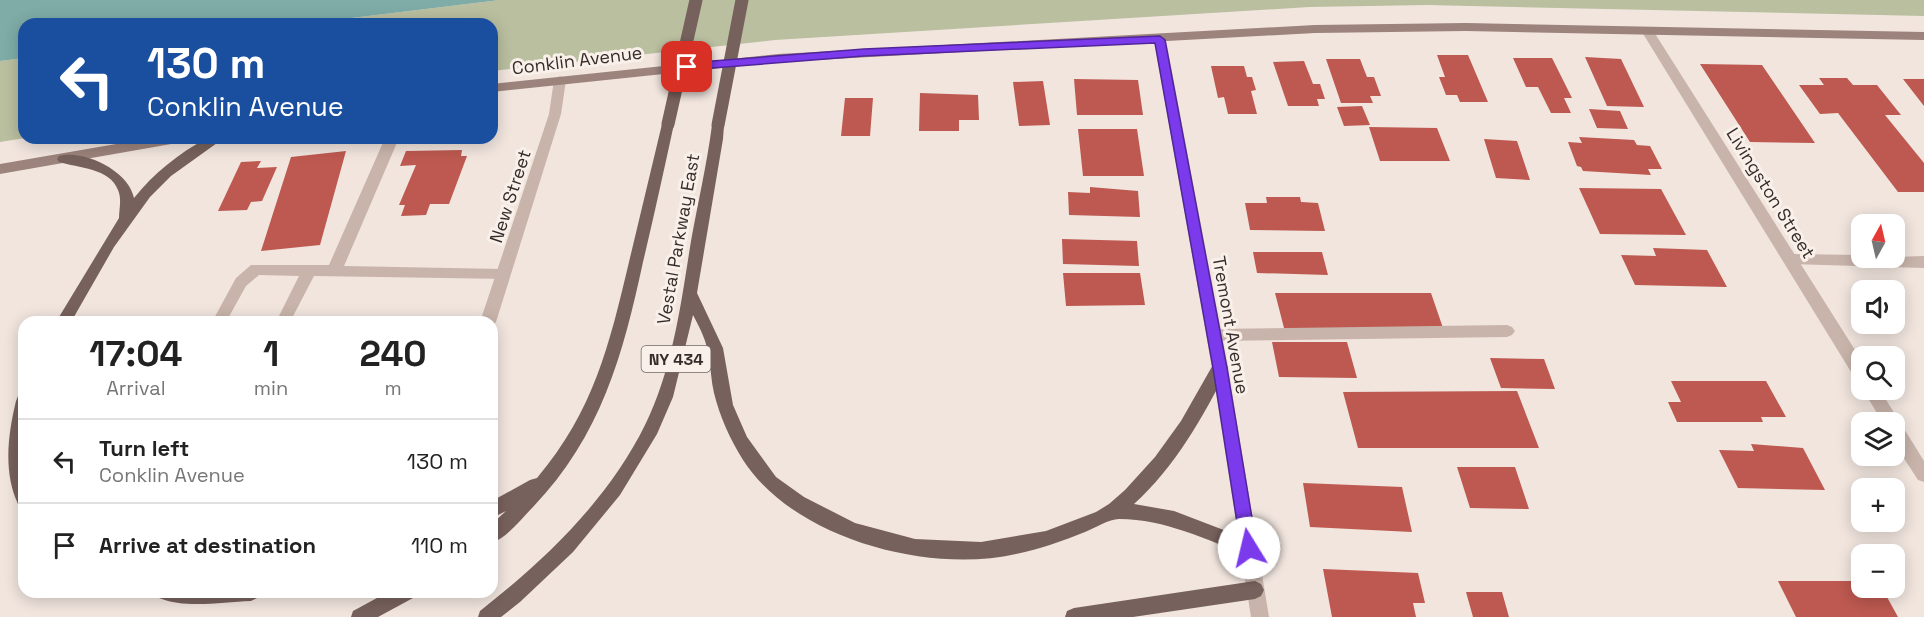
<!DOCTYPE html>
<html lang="en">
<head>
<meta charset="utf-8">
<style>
  body { margin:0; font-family:"Space Grotesk",sans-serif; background:#f6f6f6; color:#222; height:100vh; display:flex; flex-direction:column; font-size:22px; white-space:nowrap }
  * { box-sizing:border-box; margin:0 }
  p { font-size:20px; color:#767676 }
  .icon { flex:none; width:33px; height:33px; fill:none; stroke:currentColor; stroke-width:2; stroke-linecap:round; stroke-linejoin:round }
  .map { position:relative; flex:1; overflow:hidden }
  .panel { position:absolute; left:18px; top:316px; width:480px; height:282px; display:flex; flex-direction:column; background:#fff; border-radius:18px; box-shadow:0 3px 15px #0003 }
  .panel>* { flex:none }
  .guide { position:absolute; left:18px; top:18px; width:480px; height:126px; border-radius:18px; box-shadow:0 3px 15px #0003; background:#1a4fa0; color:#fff; overflow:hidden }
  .needle { width:39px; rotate:8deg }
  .fabs { position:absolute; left:1851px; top:214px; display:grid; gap:12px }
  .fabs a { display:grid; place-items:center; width:54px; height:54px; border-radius:12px; background:#fff; box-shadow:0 3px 15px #0003; font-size:30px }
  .pin { position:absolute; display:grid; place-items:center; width:51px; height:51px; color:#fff; margin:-26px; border-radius:12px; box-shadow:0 3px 9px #0006 }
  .me { position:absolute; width:66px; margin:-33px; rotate:351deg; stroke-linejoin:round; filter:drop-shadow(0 0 4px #0008) }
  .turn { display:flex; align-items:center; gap:21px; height:126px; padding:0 30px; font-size:27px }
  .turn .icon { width:78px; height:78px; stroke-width:2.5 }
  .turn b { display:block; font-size:42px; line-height:51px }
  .eta { display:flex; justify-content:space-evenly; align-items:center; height:102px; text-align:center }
  .eta b { font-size:36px; font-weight:800; line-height:42px }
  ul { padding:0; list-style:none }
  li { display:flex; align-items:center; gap:18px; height:84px; padding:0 30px; border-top:2px solid #e0e0e0 }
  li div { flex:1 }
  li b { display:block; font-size:22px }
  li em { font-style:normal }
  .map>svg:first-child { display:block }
  .green { fill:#b9bf9f }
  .water { fill:#7faca7 }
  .building { fill:#bd5950 }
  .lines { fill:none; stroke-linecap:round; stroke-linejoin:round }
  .service { fill:#c8b4ab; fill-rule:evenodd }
  .minor { fill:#c8b4ab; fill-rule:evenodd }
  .tertiary { fill:#c8b4ab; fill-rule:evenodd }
  .secondary { fill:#9c837c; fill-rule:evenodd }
  .primary { fill:#77615c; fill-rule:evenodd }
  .primary-bridge { stroke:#77615c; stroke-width:13 }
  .route { fill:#7c3aed; stroke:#51269a; stroke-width:1.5 }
  .labels { text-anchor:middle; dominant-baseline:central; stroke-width:6; stroke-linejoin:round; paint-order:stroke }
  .shield { fill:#f9f0ea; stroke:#706764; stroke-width:1.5 }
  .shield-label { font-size:16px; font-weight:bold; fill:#362c2a }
  .street-label { font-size:18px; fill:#362c2a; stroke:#f9f0ea }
</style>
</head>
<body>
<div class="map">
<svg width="1924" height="617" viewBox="0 0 1924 617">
  <rect width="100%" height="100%" fill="#f1e5de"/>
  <path class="green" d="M 500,0 L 1924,0 L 1924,16 L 1427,5 L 1309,7 L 775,40 L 492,71 L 492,24 L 302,24 Z
    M 24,58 L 25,138 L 0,142 L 0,61 Z"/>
  <path class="water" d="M 0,0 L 500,0 L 302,24 L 24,24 L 24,58 L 0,61 Z"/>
  <path class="building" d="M 1437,55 L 1468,55 L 1488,102 L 1460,102 L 1457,95 L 1446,95 L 1439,77 L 1445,77 Z
    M 1585,57 L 1621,59 L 1644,107 L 1607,106 Z
    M 1513,58 L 1552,58 L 1572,98 L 1564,98 L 1571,113 L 1551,113 L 1538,87 L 1526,87 Z
    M 1326,59 L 1360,59 L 1367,77 L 1374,77 L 1381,96 L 1370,96 L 1373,103 L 1341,103 Z
    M 1304,61 L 1313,84 L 1320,84 L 1325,99 L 1317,99 L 1319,106 L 1288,106 L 1273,62 Z
    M 1700,64 L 1762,65 L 1815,143 L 1750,142 Z
    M 1211,66 L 1244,66 L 1247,77 L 1252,77 L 1256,90 L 1251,91 L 1257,114 L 1228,114 L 1224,97 L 1218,98 Z
    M 1819,78 L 1847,78 L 1853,85 L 1877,85 L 1901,115 L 1885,115 L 1924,163 L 1924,192 L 1898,192 L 1838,113 L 1820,114 L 1799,85 L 1824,85 Z
    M 1074,79 L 1138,80 L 1143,115 L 1077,115 Z
    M 1903,79 L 1924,79 L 1924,106 Z
    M 1043,81 L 1050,125 L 1019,126 L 1013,82 Z
    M 920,93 L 978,95 L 979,120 L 959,120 L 959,131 L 919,131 Z
    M 845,98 L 873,98 L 870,136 L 841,136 Z
    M 1362,106 L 1370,125 L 1344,126 L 1337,107 Z
    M 1589,109 L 1620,111 L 1628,129 L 1597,128 Z
    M 1369,127 L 1437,128 L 1450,161 L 1380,161 Z
    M 1078,129 L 1137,129 L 1144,176 L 1083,176 Z
    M 1579,137 L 1634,140 L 1637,145 L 1650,146 L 1662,169 L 1648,169 L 1651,175 L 1583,171 L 1581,167 L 1577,166 L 1568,142 L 1582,143 Z
    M 1484,139 L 1517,141 L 1530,180 L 1496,178 Z
    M 462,150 L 461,156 L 467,156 L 449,204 L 430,204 L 426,215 L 401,216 L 405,205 L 399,205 L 416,165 L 400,166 L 406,151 Z
    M 346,151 L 320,245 L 261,251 L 291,157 Z
    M 261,161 L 257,168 L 277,167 L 262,201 L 251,202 L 247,210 L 218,211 L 241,162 Z
    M 1090,187 L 1138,191 L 1140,217 L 1069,215 L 1068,192 L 1090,193 Z
    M 1579,188 L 1661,189 L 1686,235 L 1600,234 Z
    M 1266,197 L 1300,197 L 1301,202 L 1318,203 L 1325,231 L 1250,230 L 1245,203 L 1267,203 Z
    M 1062,239 L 1137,241 L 1139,266 L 1063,264 Z
    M 1653,248 L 1707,250 L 1727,287 L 1635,285 L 1621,255 L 1656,256 Z
    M 1253,252 L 1322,252 L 1328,275 L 1257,273 Z
    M 1063,273 L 1140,273 L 1145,305 L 1066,306 Z
    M 1275,293 L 1431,293 L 1443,328 L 1284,328 Z
    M 1272,342 L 1347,342 L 1357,378 L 1279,377 Z
    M 1490,358 L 1544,359 L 1555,389 L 1501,388 Z
    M 1671,381 L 1766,381 L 1786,417 L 1761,417 L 1763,422 L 1677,422 L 1668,402 L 1681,402 Z
    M 1517,391 L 1539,448 L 1358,448 L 1343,392 Z
    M 1751,444 L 1803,448 L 1825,490 L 1738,488 L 1719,450 L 1754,451 Z
    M 1457,467 L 1515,467 L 1529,509 L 1470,508 Z
    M 1303,483 L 1402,487 L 1412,532 L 1310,527 Z
    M 1323,569 L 1418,573 L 1425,603 L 1413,603 L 1416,617 L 1332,617 Z
    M 1778,581 L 1862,581 L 1862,588 L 1882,588 L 1898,617 L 1796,617 Z
    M 1466,592 L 1502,592 L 1509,617 L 1473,617 Z"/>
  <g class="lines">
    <path class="service" d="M 385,138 L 399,138 L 344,266 L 503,269 L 508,271 L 510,275 L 508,279 L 314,276 L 290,322 L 276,322 L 299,276 L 259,275 L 246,286 L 226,322 L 212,322 L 236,278 L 251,265 L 329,265 Z
      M 1790,254 L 1862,255 L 1862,258 L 1924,256 L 1924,268 L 1790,264 L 1783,259 Z
      M 1507,325 L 1512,327 L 1515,331 L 1512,335 L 1507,337 L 1214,341 L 1209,339 L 1206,335 L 1209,331 L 1214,329 Z"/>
    <path class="minor" d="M 1648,28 L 1654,32 L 1862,361 L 1862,381 L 1856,380 L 1642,32 Z
      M 560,76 L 566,80 L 561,114 L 496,322 L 492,327 L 492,322 L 480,322 L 549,114 L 554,80 Z
      M 1863,390 L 1880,390 L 1924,461 L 1924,482 L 1918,480 L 1894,443 L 1894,423 L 1883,423 Z"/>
    <path class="tertiary" d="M 1160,36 L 1166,40 L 1228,368 L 1269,617 L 1251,617 L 1212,368 L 1154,40 Z"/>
    <path class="secondary" d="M 1466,23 L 1924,32 L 1924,40 L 1466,31 L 1315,33 L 778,62 L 492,92 L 492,84 L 778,54 L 1315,25 Z
      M 151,138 L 184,138 L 177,143 L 0,174 L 0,164 Z"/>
    <path class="primary" d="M 668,120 L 674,124 C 664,170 654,216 643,262 C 623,355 601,436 533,507 C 521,519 508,537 492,543 L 492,524 L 506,511 L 492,518 L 492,501 L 530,480 L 537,478 C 594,410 609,346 629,262 C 640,216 651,170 662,124 Z
      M 718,121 L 724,125 L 723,139 L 697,293 L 723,348 L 733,405 L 747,437 L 776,477 L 804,497 L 855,523 L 915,539 L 981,542 L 1046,531 L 1096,512 L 1109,504 L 1125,490 L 1155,457 L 1181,421 L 1214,363 L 1220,362 L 1226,363 L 1228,368 C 1203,417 1175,467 1134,504 L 1174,511 L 1255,542 L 1258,548 L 1255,554 L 1249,556 C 1207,540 1165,519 1119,519 C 1109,519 1095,528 1085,532 C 1063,541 1040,549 1016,554 C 928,574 794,539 743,460 C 730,439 720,417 714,393 C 711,381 711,369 709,357 C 707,342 700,328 693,315 L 673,397 L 657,434 L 620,495 L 573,552 L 520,602 L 501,617 L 478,617 L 480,611 C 545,560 608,500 645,425 C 673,368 681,303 691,241 C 698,202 707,164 712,125 Z
      M 207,138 L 224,138 L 171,176 L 150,197 L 114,247 L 71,322 L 56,322 L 119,218 C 119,209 122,199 118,190 C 110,168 78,168 59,162 L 57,159 L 59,156 C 84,149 129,171 134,198 C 154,173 178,154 207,138 Z
      M 24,394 L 24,507 L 18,504 C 3,472 8,434 16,401 L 18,396 Z
      M 1255,581 L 1261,584 L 1264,590 L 1261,596 L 1255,599 L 1133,617 L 1065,617 L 1067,611 L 1074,608 Z
      M 156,592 L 260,592 L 257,598 L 251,601 C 222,602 186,609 159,598 Z
      M 388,592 L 416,592 L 413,598 L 378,617 L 351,617 L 353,611 Z"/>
    <path class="primary-bridge" d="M 668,124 L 696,0
      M 718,125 L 742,0"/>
  </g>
  <path class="route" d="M 1160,36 L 1165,40 L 1227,368 L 1257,548 L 1255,553 L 1249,555 L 1243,553 L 1241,548 L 1213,368 L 1155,43 L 864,56 L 687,70 L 681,67 L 687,63 L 864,49 Z"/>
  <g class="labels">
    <rect class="shield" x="641.5" y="346" width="69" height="26" rx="4.5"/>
    <g class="shield-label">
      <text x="676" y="359">NY 434</text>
    </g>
    <g class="street-label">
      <text transform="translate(577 60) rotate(-7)">Conklin Avenue</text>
      <text transform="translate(1771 193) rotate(58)">Livingston Street</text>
      <text transform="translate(510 196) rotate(-72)">New Street</text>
      <text transform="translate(678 239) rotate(-80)">Vestal Parkway East</text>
      <text transform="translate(1231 325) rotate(80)">Tremont Avenue</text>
    </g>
  </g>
</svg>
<div class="fabs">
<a><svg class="needle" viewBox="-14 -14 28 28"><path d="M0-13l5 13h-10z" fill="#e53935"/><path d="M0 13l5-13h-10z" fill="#767676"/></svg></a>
<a><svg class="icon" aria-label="sound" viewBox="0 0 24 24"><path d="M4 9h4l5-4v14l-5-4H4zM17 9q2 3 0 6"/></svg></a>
<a><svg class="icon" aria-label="search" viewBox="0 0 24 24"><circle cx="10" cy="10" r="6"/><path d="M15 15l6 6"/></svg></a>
<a><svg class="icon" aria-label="layers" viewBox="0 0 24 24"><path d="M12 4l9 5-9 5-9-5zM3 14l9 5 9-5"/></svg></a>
<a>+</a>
<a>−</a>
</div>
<div class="pin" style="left:687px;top:67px;background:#d93025"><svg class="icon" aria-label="arrive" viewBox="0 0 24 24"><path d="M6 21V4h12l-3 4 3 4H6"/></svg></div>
<svg class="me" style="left:1249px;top:548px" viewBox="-20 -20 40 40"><circle r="19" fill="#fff"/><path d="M0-13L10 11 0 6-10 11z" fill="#7c3aed"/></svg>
<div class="guide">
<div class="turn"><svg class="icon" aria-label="left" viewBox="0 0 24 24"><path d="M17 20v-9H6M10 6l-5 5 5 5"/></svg><div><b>130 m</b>Conklin Avenue</div></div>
</div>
<section class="panel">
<div class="eta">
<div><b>17:04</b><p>Arrival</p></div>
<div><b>1</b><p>min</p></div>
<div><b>240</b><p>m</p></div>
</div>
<ul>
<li><svg class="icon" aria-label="left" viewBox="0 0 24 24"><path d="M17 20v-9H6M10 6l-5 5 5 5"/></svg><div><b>Turn left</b><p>Conklin Avenue</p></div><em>130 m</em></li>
<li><svg class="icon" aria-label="arrive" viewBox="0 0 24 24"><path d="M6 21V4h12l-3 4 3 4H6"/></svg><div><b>Arrive at destination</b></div><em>110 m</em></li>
</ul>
</section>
</div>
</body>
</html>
